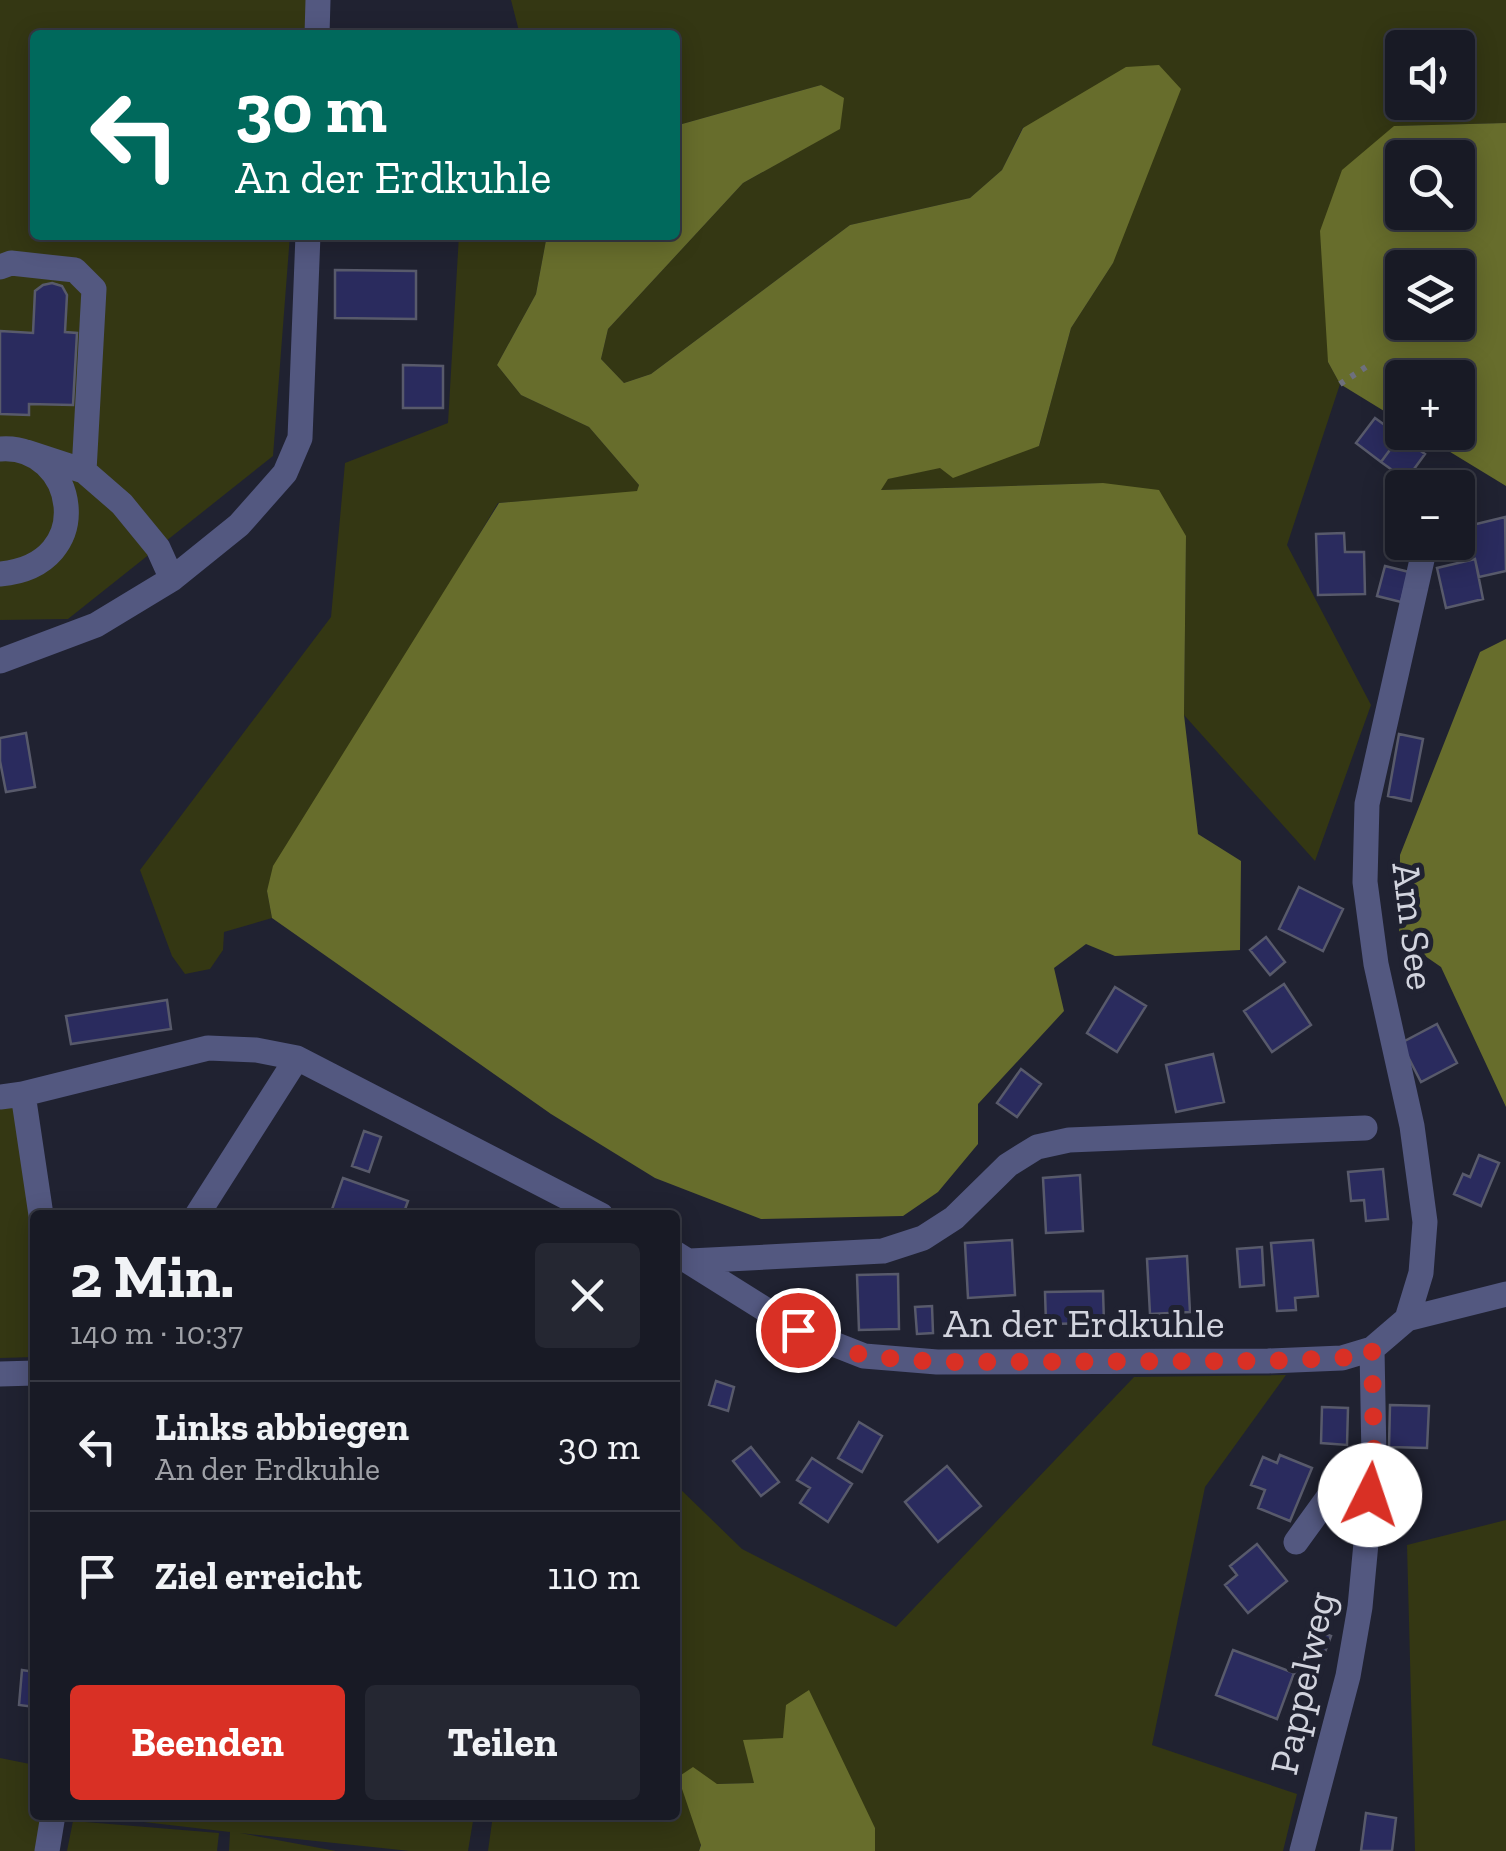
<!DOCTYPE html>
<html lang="de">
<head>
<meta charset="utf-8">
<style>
  body { margin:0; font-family:"Zilla Slab",serif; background:#252732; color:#f1f3f6; height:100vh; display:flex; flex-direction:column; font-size:38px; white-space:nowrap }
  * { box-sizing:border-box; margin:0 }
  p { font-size:32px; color:#9fa1a7 }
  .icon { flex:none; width:55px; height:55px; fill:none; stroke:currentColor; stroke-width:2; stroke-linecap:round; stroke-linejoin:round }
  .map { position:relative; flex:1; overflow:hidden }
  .sheet { position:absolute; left:30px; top:1210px; width:650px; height:610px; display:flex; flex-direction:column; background:#181a25; border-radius:10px; box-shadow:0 5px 25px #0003,0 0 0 2px #363842 }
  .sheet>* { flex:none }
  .hud { position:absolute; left:30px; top:30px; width:650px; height:210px; border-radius:10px; box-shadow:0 5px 25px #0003,0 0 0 2px #363842; background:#00695c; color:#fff; overflow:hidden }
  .fabs { position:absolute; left:1385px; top:30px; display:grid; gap:20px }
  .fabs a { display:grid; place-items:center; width:90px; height:90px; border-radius:10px; background:#181a25; box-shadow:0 5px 25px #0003,0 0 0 2px #363842; font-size:50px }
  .pin { position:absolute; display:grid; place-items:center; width:85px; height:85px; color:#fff; margin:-42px; border:5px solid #fff; border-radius:50%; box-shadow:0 2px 10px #0007 }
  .me { position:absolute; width:110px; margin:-55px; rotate:4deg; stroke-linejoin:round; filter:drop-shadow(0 0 8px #0008) }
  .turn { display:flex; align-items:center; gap:35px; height:210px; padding:0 40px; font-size:45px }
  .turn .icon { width:130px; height:130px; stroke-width:2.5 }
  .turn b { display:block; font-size:70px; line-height:85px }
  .round { display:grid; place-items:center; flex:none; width:105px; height:105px; border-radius:10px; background:#252732 }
  .head { display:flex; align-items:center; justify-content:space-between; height:170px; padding:0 40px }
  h1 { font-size:60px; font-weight:800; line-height:75px }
  .cta { display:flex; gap:20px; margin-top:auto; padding:20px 40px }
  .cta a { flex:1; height:115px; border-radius:10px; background:#d93025; color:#fff; font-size:40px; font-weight:800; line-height:115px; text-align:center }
  .cta a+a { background:#252732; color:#f1f3f6 }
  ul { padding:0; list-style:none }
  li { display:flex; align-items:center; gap:30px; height:130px; padding:0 40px; border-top:2px solid #363842 }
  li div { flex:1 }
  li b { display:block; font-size:38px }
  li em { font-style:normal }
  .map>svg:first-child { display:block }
  .green { fill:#343713; fill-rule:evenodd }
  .water { fill:#676d2c; fill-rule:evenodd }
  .building { fill:#2a2b5e; stroke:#585a6b; stroke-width:2.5 }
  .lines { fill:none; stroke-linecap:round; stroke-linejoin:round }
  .path { stroke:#6e707d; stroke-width:6; stroke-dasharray:5 8; stroke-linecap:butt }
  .minor { stroke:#535880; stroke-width:25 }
  .route { stroke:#d93025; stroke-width:18; stroke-dasharray:0 32.4 }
  .labels { text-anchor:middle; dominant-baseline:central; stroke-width:10; stroke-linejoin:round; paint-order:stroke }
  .street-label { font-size:40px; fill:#d2d4de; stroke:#202231 }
</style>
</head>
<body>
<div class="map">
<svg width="1506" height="1851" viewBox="0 0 1506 1851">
  <rect width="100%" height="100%" fill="#202231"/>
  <path class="green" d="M 0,0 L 309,0 L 306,35 L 35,35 L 35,235 L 290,235 L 273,456 L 68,619 L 0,620 Z
    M 511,0 L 1506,0 L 1506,123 L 1394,126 L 1328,362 L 1340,384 L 1287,545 L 1371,705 L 1315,861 L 1184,715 L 1186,536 L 1103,483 L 880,490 L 887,479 L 1039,446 L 1071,328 L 1113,263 L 1023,127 L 1002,170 L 970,198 L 850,225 L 651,374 L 624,383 L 601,359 L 608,329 L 743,183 L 839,129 L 821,85 L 675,126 L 675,35 L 520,35 ZM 1402,48 L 1458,48 L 1458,102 L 1402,102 Z
    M 459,235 L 547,235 L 536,294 L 497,365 L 521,395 L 589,427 L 639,485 L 637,492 L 498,503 L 267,891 L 272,918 L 224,932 L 223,950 L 210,969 L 185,974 L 172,956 L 140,870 L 331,617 L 345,463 L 448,423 Z
    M 23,1094 L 35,1215 L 35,1357 L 0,1358 L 0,1097 Z
    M 1286,1375 L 1205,1487 L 1152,1745 L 1297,1794 L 1283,1851 L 875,1851 L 875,1828 L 783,1738 L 755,1783 L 716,1784 L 699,1851 L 488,1851 L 493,1815 L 675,1815 L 675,1484 L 742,1549 L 896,1627 L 1134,1377 Z
    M 1506,1520 L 1506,1851 L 1415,1851 L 1407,1545 Z
    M 0,1758 L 35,1765 L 35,1815 L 42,1815 L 35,1851 L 0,1851 Z
    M 83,1815 L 474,1815 L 468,1851 L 410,1851 L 240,1833 L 336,1851 L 229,1851 L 230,1832 Z
    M 73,1821 L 219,1833 L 217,1851 L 67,1851 Z"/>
  <path class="water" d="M 1159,65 L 1181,89 L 1113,263 L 1071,328 L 1039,446 L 953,478 L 940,468 L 888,479 L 881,490 L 1103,483 L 1159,490 L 1186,536 L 1184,715 L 1198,834 L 1241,861 L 1240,950 L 1115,956 L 1086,944 L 1054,968 L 1064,1011 L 978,1104 L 978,1144 L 938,1192 L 903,1216 L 761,1219 L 655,1178 L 551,1114 L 272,918 L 267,891 L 273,866 L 499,503 L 637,491 L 639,485 L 589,427 L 521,395 L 497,365 L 536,294 L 547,235 L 675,235 L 675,126 L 821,85 L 844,98 L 840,129 L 743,183 L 608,329 L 601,359 L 624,383 L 651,374 L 850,225 L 970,198 L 1002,170 L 1023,128 L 1126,67 Z
    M 1506,123 L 1506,486 L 1419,433 L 1458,432 L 1458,378 L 1402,378 L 1402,422 L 1340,384 L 1328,362 L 1320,231 L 1342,170 L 1394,126 ZM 1402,158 L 1458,158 L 1458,212 L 1402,212 ZM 1402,268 L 1458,268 L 1458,322 L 1402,322 Z
    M 1506,639 L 1506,1107 L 1441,967 L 1399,938 L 1400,855 L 1480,652 Z
    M 809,1690 L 875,1828 L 875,1851 L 699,1851 L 701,1845 L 678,1777 L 693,1767 L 717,1784 L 754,1783 L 743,1740 L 783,1738 L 786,1705 Z"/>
  <path class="building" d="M 335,270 L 416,271 L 416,319 L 335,318 Z
    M 52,283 L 62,286 L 67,295 L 65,332 L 77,333 L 73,405 L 29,404 L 29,415 L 0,414 L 0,331 L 33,333 L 35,291 L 43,285 Z
    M 403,365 L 443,366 L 443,408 L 403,408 Z
    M 1375,418 L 1400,436 L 1381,462 L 1356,443 Z
    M 1403,432 L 1411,432 L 1420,439 L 1415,447 L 1425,454 L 1406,480 L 1381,462 Z
    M 1505,517 L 1506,571 L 1479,577 L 1475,559 L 1467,561 L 1460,528 Z
    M 1344,533 L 1345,552 L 1364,552 L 1365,594 L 1318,595 L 1316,534 Z
    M 1475,559 L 1483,599 L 1446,608 L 1437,568 Z
    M 1385,566 L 1409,572 L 1401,602 L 1377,596 Z
    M 26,733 L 35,787 L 6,792 L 0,761 L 0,738 Z
    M 1399,734 L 1423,739 L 1411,801 L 1388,796 Z
    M 1299,887 L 1343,909 L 1323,951 L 1279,929 Z
    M 1266,937 L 1285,962 L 1270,975 L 1250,950 Z
    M 1284,984 L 1311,1025 L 1272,1052 L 1244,1011 Z
    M 1115,987 L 1146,1006 L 1117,1052 L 1087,1033 Z
    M 167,1000 L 171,1029 L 71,1044 L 66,1016 Z
    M 1437,1024 L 1457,1063 L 1421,1082 L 1401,1043 Z
    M 1213,1054 L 1224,1102 L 1176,1112 L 1166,1065 Z
    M 1021,1069 L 1041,1084 L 1017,1117 L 997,1103 Z
    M 364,1131 L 381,1137 L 369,1172 L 352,1166 Z
    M 1479,1155 L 1499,1163 L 1481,1206 L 1454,1194 L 1463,1174 L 1470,1177 Z
    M 1383,1169 L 1388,1219 L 1366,1221 L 1364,1200 L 1351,1201 L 1348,1172 Z
    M 1080,1175 L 1083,1231 L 1046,1233 L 1043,1178 Z
    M 343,1178 L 408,1201 L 403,1215 L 330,1215 Z
    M 1012,1240 L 1015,1295 L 968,1298 L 965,1243 Z
    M 1313,1240 L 1318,1296 L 1295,1298 L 1296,1310 L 1277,1311 L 1271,1243 Z
    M 1262,1247 L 1264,1285 L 1240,1287 L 1237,1249 Z
    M 1187,1256 L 1190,1312 L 1150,1314 L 1147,1259 Z
    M 898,1274 L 899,1329 L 859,1330 L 857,1275 Z
    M 1103,1291 L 1104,1323 L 1046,1324 L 1045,1292 Z
    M 932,1306 L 933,1333 L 917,1334 L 915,1307 Z
    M 716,1381 L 734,1387 L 728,1411 L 709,1405 Z
    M 1390,1405 L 1429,1406 L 1427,1448 L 1389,1447 Z
    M 1322,1407 L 1348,1408 L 1347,1445 L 1321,1443 Z
    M 859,1422 L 882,1436 L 862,1472 L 838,1458 Z
    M 751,1447 L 779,1482 L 761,1496 L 733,1461 Z
    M 1280,1455 L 1312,1468 L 1290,1521 L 1258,1508 L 1265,1490 L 1251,1485 L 1263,1457 L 1277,1463 Z
    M 812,1458 L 852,1484 L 828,1522 L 800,1503 L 810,1488 L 797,1480 Z
    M 947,1466 L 981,1506 L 938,1542 L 905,1502 Z
    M 1257,1544 L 1287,1581 L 1248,1613 L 1225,1585 L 1237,1575 L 1230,1566 Z
    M 1311,1628 L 1331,1636 L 1314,1681 L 1294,1673 Z
    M 1233,1650 L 1294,1673 L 1277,1719 L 1216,1695 Z
    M 22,1670 L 35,1672 L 35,1707 L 19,1705 Z
    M 1366,1813 L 1396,1818 L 1392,1851 L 1361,1851 Z"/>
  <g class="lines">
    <path class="path" d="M 1340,384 L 1372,363"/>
    <path class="minor" d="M 317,35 L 318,0
      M 0,267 L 11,263 L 75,270 L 94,289 L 84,471 L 26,452
      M 0,449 C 76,443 100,565 0,574
      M 84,471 L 122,504 L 158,548 L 172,579
      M 0,661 L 96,625 L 172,579 L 239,525 L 285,473 L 300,438 L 308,235
      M 23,1094 L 41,1215
      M 0,1097 L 23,1094 L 208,1048 L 256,1050 L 297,1058 L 601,1215
      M 197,1215 L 297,1058
      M 675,1253 L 798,1330 L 864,1356 L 937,1362 L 1268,1361 L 1342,1358 L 1372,1349 L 1407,1319 L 1506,1294
      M 690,1261 L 883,1251 L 923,1238 L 954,1218 L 1008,1165 L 1037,1147 L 1069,1140 L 1365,1128
      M 1407,1319 L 1421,1273 L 1425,1222 L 1412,1126 L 1376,964 L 1365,882 L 1367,804 L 1426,542
      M 0,1374 L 35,1373
      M 1296,1542 L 1335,1488 L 1374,1458
      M 47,1851 L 53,1815
      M 1302,1851 L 1348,1676 L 1360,1607 L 1374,1458 L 1372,1349"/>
  </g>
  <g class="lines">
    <path class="route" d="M 798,1330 L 864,1356 L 937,1362 L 1268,1361 L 1342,1358 L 1372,1349 L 1374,1458 L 1370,1495"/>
  </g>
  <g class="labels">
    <g class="street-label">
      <text transform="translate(1414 926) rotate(83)">Am See</text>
      <text x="1084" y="1323">An der Erdkuhle</text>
      <text transform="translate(1302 1683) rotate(-78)">Pappelweg</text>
    </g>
  </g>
</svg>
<div class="fabs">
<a><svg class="icon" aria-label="sound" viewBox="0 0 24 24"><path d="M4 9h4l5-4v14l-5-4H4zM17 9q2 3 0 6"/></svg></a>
<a><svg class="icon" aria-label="search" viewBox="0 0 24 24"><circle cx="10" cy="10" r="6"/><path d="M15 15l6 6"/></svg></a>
<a><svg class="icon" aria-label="layers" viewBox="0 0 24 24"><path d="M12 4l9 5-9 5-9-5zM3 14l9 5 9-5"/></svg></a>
<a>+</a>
<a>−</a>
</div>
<div class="pin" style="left:798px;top:1330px;background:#d93025"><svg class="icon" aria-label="arrive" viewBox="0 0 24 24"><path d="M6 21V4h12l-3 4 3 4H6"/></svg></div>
<svg class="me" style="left:1370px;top:1495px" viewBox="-20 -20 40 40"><circle r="19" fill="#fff"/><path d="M0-13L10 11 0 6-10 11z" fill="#d93025"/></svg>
<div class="hud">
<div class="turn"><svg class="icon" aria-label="left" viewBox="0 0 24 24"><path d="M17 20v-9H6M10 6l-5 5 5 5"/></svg><div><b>30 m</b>An der Erdkuhle</div></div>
</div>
<section class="sheet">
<div class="head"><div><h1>2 Min.</h1><p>140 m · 10:37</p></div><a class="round"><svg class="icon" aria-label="close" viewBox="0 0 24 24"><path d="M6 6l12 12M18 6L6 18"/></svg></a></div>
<ul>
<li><svg class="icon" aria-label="left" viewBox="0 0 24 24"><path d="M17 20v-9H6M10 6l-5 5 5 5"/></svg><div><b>Links abbiegen</b><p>An der Erdkuhle</p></div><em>30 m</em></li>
<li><svg class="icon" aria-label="arrive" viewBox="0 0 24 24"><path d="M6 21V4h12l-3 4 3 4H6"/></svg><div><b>Ziel erreicht</b></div><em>110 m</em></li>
</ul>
<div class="cta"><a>Beenden</a><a>Teilen</a></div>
</section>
</div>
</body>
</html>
